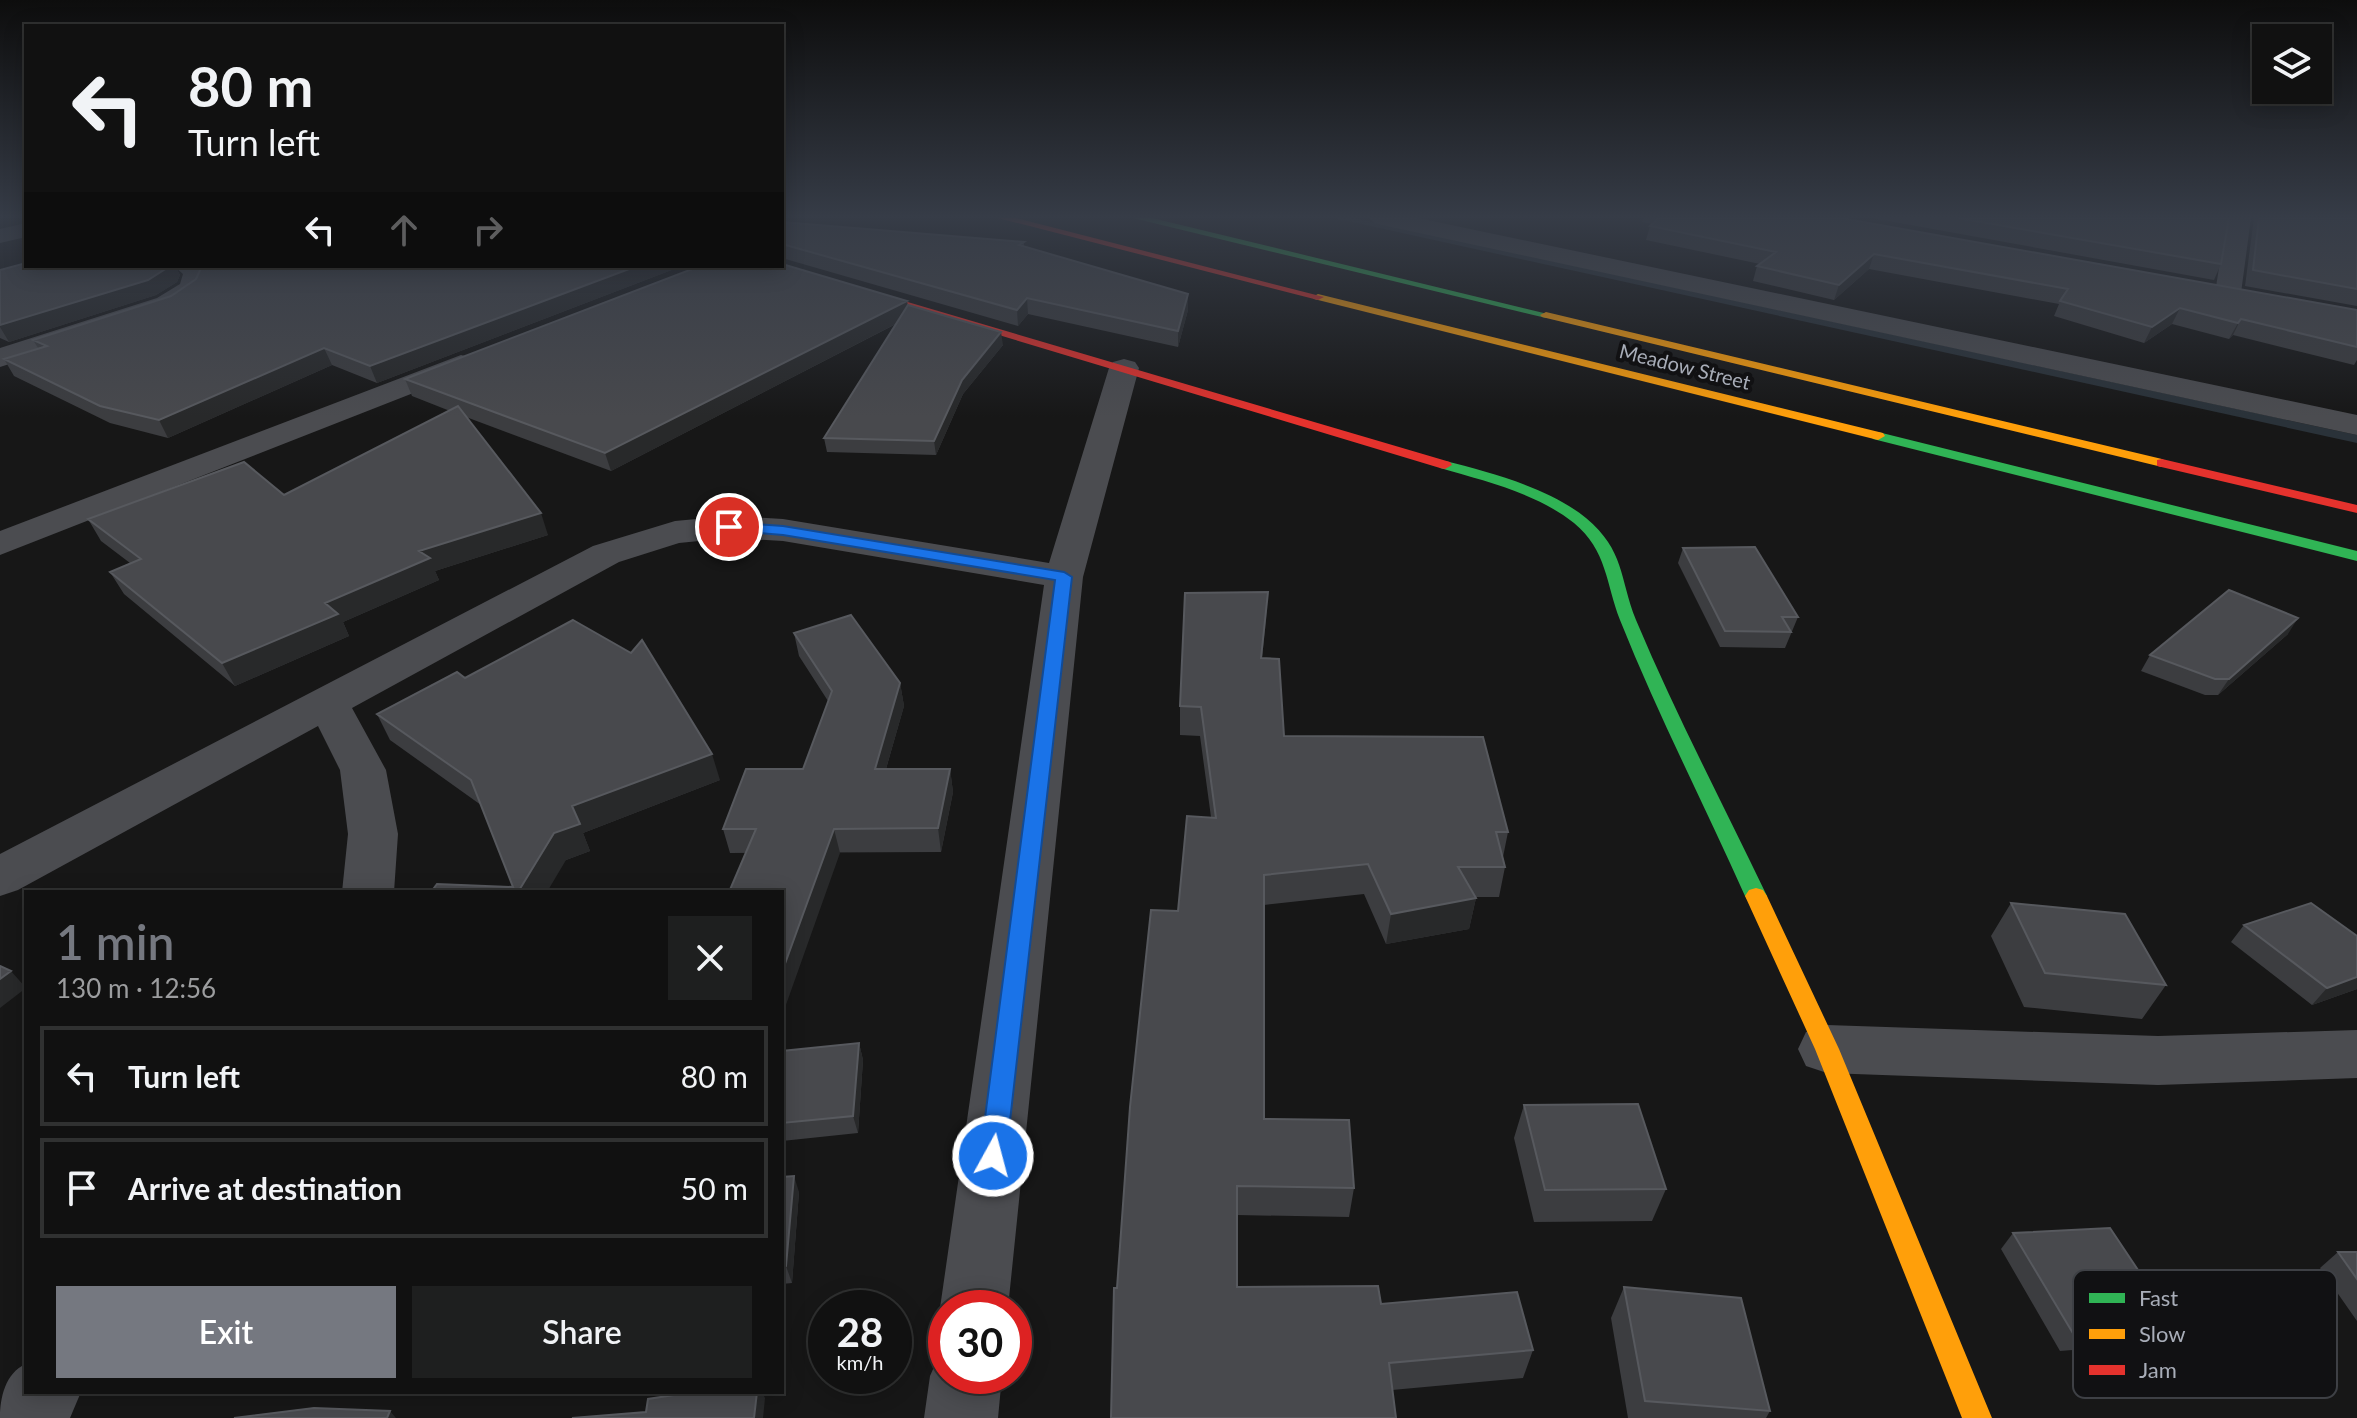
<!DOCTYPE html>
<html lang="en">
<head>
<meta charset="utf-8">
<style>
  body { margin:0; font-family:Lato,sans-serif; background:#1e1f1f; color:#f1f3f6; height:100vh; display:flex; flex-direction:column; font-size:30px; white-space:nowrap }
  * { box-sizing:border-box; margin:0 }
  p { font-size:26px; color:#9c9d9f }
  .icon { flex:none; width:44px; height:44px; fill:none; stroke:currentColor; stroke-width:2; stroke-linecap:round; stroke-linejoin:round }
  .map { position:relative; flex:1; overflow:hidden }
  .sheet { position:absolute; left:24px; top:890px; width:760px; height:504px; display:flex; flex-direction:column; background:#111; border-radius:0px; box-shadow:0 4px 20px #0003,0 0 0 2px #303131 }
  .sheet>* { flex:none }
  .top-card { position:absolute; left:24px; top:24px; width:760px; height:244px; border-radius:0px; box-shadow:0 4px 20px #0003,0 0 0 2px #303131; background:#111; color:#f1f3f6; overflow:hidden }
  .tools { position:absolute; left:2252px; top:24px; display:grid; gap:16px }
  .tools a { display:grid; place-items:center; width:80px; height:80px; border-radius:0px; background:#111; box-shadow:0 4px 20px #0003,0 0 0 2px #303131; font-size:40px }
  .speed { position:absolute; left:808px; top:1290px; display:flex; gap:16px; font-size:40px; font-weight:700; text-align:center }
  .speed>* { display:grid; place-content:center; width:104px; height:104px; border-radius:50%; background:#111; box-shadow:0 4px 20px #0003,0 0 0 2px #303131; line-height:1 }
  .speed small { font-size:20px; font-weight:400 }
  .speed .limit { border:12px solid #d22; background:#fff; color:#111 }
  .pin { position:absolute; display:grid; place-items:center; width:68px; height:68px; color:#fff; margin:-34px; border:4px solid #fff; border-radius:50%; box-shadow:0 2px 8px #0007 }
  .me { position:absolute; width:88px; margin:-44px; rotate:7deg; stroke-linejoin:round; filter:drop-shadow(0 0 6px #0008) }
  .turn { display:flex; align-items:center; gap:28px; height:168px; padding:0 32px; font-size:36px }
  .turn .icon { width:104px; height:104px; stroke-width:2.5 }
  .turn b { display:block; font-size:56px; line-height:68px }
  .lanes { display:flex; align-items:center; height:76px; padding:0 32px; background:#0003; justify-content:center; gap:40px; direction:ltr }
  .lanes .off { opacity:.35 }
  .round { display:grid; place-items:center; flex:none; width:84px; height:84px; border-radius:0px; background:#1e1f1f }
  .overview { display:flex; align-items:center; justify-content:space-between; height:136px; padding:0 32px }
  h1 { font-size:48px; font-weight:600; line-height:60px; color:#757880 }
  .action { display:flex; gap:16px; margin-top:auto; padding:16px 32px }
  .action a { flex:1; height:92px; border-radius:0px; background:#757880; color:#fff; font-size:32px; font-weight:600; line-height:92px; text-align:center }
  .action a+a { background:#1e1f1f; color:#f1f3f6 }
  ul { padding:0; list-style:none }
  li { display:flex; align-items:center; gap:24px; height:100px; margin:0 16px 12px; padding:0 16px; border:4px solid #303131; border-radius:0px }
  li div { flex:1 }
  li b { display:block; font-size:30px }
  li em { font-style:normal }
  .map>svg:first-child { display:block }
  .lines { fill:none; stroke-linecap:round; stroke-linejoin:round }
  .stream { fill:#2a3239; fill-rule:evenodd }
  .street { fill:#4b4c50; fill-rule:evenodd }
  .fast { fill:#30b455; fill-rule:evenodd }
  .slow { fill:#ff9f0a; fill-rule:evenodd }
  .jam { fill:#e5322d; fill-rule:evenodd }
  .wall { fill:#3c3d40 }
  .shaded-wall { fill:#28292a }
  .building { fill:#48494d; stroke:#57595e; stroke-width:2 }
  .route { fill:#1a73e8; stroke:#114b97; stroke-width:2 }
  .labels { text-anchor:middle; dominant-baseline:central; stroke-width:8; stroke-linejoin:round; paint-order:stroke }
  .far-street-label { font-size:20px; fill:#a8adb8; stroke:#111113 }
  .key { fill:#111113; stroke:#3e4045; stroke-width:2 }
  .key-label { font-size:22px; fill:#a8adb8 }
</style>
</head>
<body>
<div class="map">
<svg width="2357" height="1418" viewBox="0 0 2357 1418">
  <rect width="100%" height="100%" fill="#171717"/>
  <g class="lines">
    <path class="stream" d="M 1334,218 L 1354,218 L 2357,435 L 2357,443 Z"/>
    <path class="street" d="M 1370,218 L 1418,218 L 2357,415 L 2357,435 L 1382,225 L 1374,223 Z
      M 2227,218 L 2251,218 L 2241,293 L 2237,299 L 2219,299 L 2215,293 Z
      M 26,223 L 26,237 L 0,243 L 0,229 Z
      M 174,266 L 207,266 L 210,270 L 201,294 L 177,310 L 0,367 L 0,348 L 157,298 L 180,284 L 183,274 Z
      M 461,355 L 472,358 L 476,364 L 472,370 L 0,555 L 0,531 Z
      M 1124,359 L 1135,362 L 1139,368 L 1083,577 L 1008,1308 L 946,1308 L 946,1323 L 940,1308 L 1044,585 L 783,541 L 729,538 L 679,543 L 619,562 L 352,708 L 386,770 L 398,834 L 394,892 L 342,892 L 348,834 L 340,770 L 318,726 L 18,890 L 0,896 L 0,854 L 593,546 L 675,521 L 729,516 L 783,519 L 1049,563 L 1109,368 L 1113,362 Z
      M 1827,1025 L 2158,1036 L 2357,1030 L 2357,1078 L 2158,1085 L 1827,1073 L 1806,1066 L 1798,1049 L 1806,1032 Z
      M 946,1348 L 946,1376 L 1002,1376 L 998,1418 L 924,1418 L 930,1376 L 941,1351 Z
      M 26,1364 L 26,1392 L 81,1392 L 70,1418 L 0,1418 C 0,1398 5,1373 26,1364 Z"/>
    <path class="fast" d="M 1133,218 L 1152,218 L 1552,315 L 1546,318 Z
      M 1878,432 L 2357,551 L 2357,561 L 1873,439 L 1871,436 Z
      M 1445,461 C 1490,472 1549,488 1586,518 C 1625,551 1619,577 1636,620 C 1675,713 1723,804 1767,896 L 1763,902 L 1756,904 L 1749,902 L 1745,896 C 1704,804 1657,713 1620,620 C 1606,584 1607,550 1574,523 C 1536,493 1485,481 1440,468 L 1438,465 Z"/>
    <path class="slow" d="M 1318,294 L 1883,433 L 1885,436 L 1878,440 L 1314,299 L 1312,297 Z
      M 1546,312 L 2162,459 L 2169,463 L 2162,467 L 1542,317 L 1540,315 Z
      M 1756,888 L 1763,890 L 1767,896 L 1839,1049 L 1992,1418 L 1962,1418 L 1815,1049 L 1745,896 L 1749,890 Z"/>
    <path class="jam" d="M 998,218 L 1016,218 L 1324,297 L 1318,300 Z
      M 782,265 L 1450,462 L 1452,465 L 1445,469 L 1440,468 L 770,266 Z
      M 2162,459 L 2357,505 L 2357,513 L 2157,466 L 2157,460 Z"/>
  </g>
  <path class="wall" d="M 1643,218 L 1841,218 L 2357,310 L 2357,360 L 2354,365 L 2233,335 L 2229,339 L 2172,324 L 2144,343 L 2054,316 L 2059,304 L 1869,269 L 1834,300 L 1753,281 L 1757,266 L 1760,264 L 1646,240 L 1650,226 L 1652,224 L 1642,222 Z
    M 1872,218 L 2229,218 L 2221,264 L 2214,280 Z
    M 2254,218 L 2357,218 L 2357,306 L 2245,286 Z
    M 782,222 L 1024,242 L 1024,246 L 1188,310 L 1178,347 L 1028,314 L 1018,326 L 782,258 Z
    M 26,266 L 175,266 L 180,275 L 177,282 L 156,295 L 9,342 L 0,338 L 0,270 Z
    M 682,266 L 377,383 L 332,365 L 168,438 L 110,423 L 14,376 L 4,359 L 38,348 L 33,340 L 171,296 L 196,279 Z
    M 907,301 L 908,306 L 1003,345 L 963,394 L 936,455 L 827,452 L 824,438 L 896,324 L 611,471 L 466,417 L 548,535 L 435,571 L 439,580 L 343,622 L 349,636 L 235,686 L 124,594 L 110,572 L 130,563 L 101,541 L 88,519 L 284,495 L 450,411 L 412,396 L 405,379 Z
    M 1683,548 L 1798,617 L 1785,648 L 1720,647 L 1678,563 Z
    M 1268,592 L 1262,658 L 1284,736 L 1508,832 L 1503,857 L 1505,867 L 1499,897 L 1475,897 L 1476,898 L 1469,929 L 1386,944 L 1364,894 L 1264,905 L 1264,1119 L 1354,1188 L 1349,1217 L 1237,1215 L 1237,1287 L 1381,1304 L 1533,1350 L 1523,1378 L 1392,1390 L 1117,1288 L 1178,911 L 1211,817 L 1200,736 L 1180,735 L 1180,706 Z
    M 794,633 L 900,683 L 904,706 L 886,769 L 950,769 L 953,792 L 941,852 L 730,853 L 723,829 L 803,769 L 828,701 L 799,656 Z
    M 2288,634 L 2218,695 L 2205,695 L 2141,671 L 2150,655 Z
    M 465,678 L 720,780 L 583,833 L 590,851 L 566,860 L 513,887 L 481,805 L 390,740 L 377,714 Z
    M 2011,903 L 2166,985 L 2142,1019 L 2024,1007 L 1991,936 Z
    M 2244,925 L 2357,936 L 2357,989 L 2312,1005 L 2231,942 Z
    M 859,1043 L 863,1060 L 858,1133 L 782,1141 L 782,1051 Z
    M 1524,1105 L 1666,1189 L 1652,1221 L 1534,1222 L 1514,1138 Z
    M 782,1177 L 799,1192 L 792,1283 L 782,1284 Z
    M 2013,1233 L 2176,1327 L 2160,1343 L 2060,1351 L 2001,1249 Z
    M 2338,1252 L 2357,1252 L 2357,1321 L 2320,1268 Z
    M 1624,1287 L 1770,1411 L 1766,1418 L 1628,1418 L 1611,1318 Z"/>
  <path class="shaded-wall" d="M 1874,254 L 1869,269 L 1834,300 L 1839,285 Z
    M 170,266 L 175,266 L 180,275 L 177,282 L 156,295 L 9,342 L 0,327 L 0,325 Z
    M 637,266 L 682,266 L 377,383 L 370,366 Z
    M 1188,294 L 1188,310 L 1178,347 L 1178,331 Z
    M 1027,298 L 1028,314 L 1018,326 L 1017,310 Z
    M 907,301 L 909,317 L 611,471 L 605,453 Z
    M 2180,308 L 2172,324 L 2144,343 L 2152,327 Z
    M 2241,319 L 2233,335 L 2229,339 L 2238,323 Z
    M 1001,332 L 1003,345 L 963,394 L 936,455 L 934,441 L 962,380 Z
    M 324,348 L 332,365 L 168,438 L 159,420 Z
    M 541,513 L 548,535 L 435,571 L 439,580 L 343,622 L 349,636 L 235,686 L 222,663 L 325,603 L 419,551 Z
    M 1268,592 L 1266,620 L 1259,687 L 1261,658 Z
    M 2298,618 L 2288,634 L 2218,695 L 2229,679 Z
    M 900,683 L 904,706 L 879,793 L 875,769 Z
    M 712,754 L 720,780 L 583,833 L 590,851 L 566,860 L 547,892 L 518,892 L 572,806 Z
    M 950,769 L 953,792 L 941,852 L 938,828 Z
    M 834,829 L 840,853 L 782,1016 L 782,972 Z
    M 1476,898 L 1469,929 L 1386,944 L 1391,914 Z
    M 11,971 L 26,988 L 0,1008 L 0,979 Z
    M 2357,977 L 2357,989 L 2312,1005 L 2327,988 Z
    M 859,1043 L 863,1060 L 858,1133 L 853,1116 Z
    M 794,1176 L 799,1192 L 792,1283 L 786,1266 Z
    M 757,1392 L 762,1392 L 765,1398 L 763,1418 L 754,1418 Z
    M 390,1411 L 396,1418 L 387,1418 Z"/>
  <path class="building" d="M 1659,218 L 1841,218 L 2357,310 L 2357,347 L 2241,319 L 2238,323 L 2180,308 L 2152,327 L 2060,301 L 2068,289 L 1874,254 L 1839,285 L 1757,266 L 1776,252 L 1650,226 Z
    M 1958,218 L 2229,218 L 2221,264 Z
    M 2259,218 L 2357,218 L 2357,289 L 2253,270 Z
    M 782,222 L 1024,242 L 1019,245 L 1188,294 L 1178,331 L 1027,298 L 1017,310 L 782,244 Z
    M 26,263 L 26,266 L 170,266 L 148,280 L 0,325 L 0,270 Z
    M 782,264 L 907,301 L 605,453 L 405,379 L 700,266 L 782,266 Z
    M 202,266 L 637,266 L 370,366 L 324,348 L 159,420 L 100,406 L 4,359 L 47,346 L 33,340 L 171,296 L 196,279 Z
    M 908,305 L 1001,332 L 962,380 L 934,441 L 824,438 Z
    M 458,406 L 541,513 L 419,551 L 430,558 L 325,603 L 338,614 L 222,663 L 110,572 L 141,559 L 88,519 L 244,462 L 284,495 Z
    M 1755,547 L 1798,617 L 1782,617 L 1791,632 L 1725,631 L 1683,548 Z
    M 2229,590 L 2298,618 L 2229,679 L 2215,679 L 2150,655 Z
    M 1268,592 L 1261,658 L 1279,659 L 1284,736 L 1483,737 L 1508,832 L 1496,832 L 1505,867 L 1458,867 L 1476,898 L 1391,914 L 1368,864 L 1264,875 L 1264,1119 L 1349,1120 L 1354,1188 L 1237,1186 L 1237,1287 L 1378,1286 L 1381,1304 L 1517,1292 L 1533,1350 L 1389,1363 L 1396,1418 L 1111,1418 L 1114,1288 L 1117,1288 L 1130,1107 L 1151,910 L 1178,911 L 1187,816 L 1216,818 L 1201,707 L 1180,706 L 1185,593 Z
    M 851,615 L 900,683 L 875,769 L 950,769 L 938,828 L 834,829 L 782,972 L 782,892 L 729,892 L 756,829 L 723,829 L 746,769 L 803,769 L 832,691 L 794,633 Z
    M 573,620 L 631,653 L 642,640 L 712,754 L 572,806 L 580,824 L 554,833 L 518,892 L 431,892 L 437,884 L 513,887 L 471,780 L 377,714 L 457,672 L 465,678 Z
    M 2011,903 L 2125,914 L 2166,985 L 2045,973 Z
    M 2311,903 L 2357,936 L 2357,977 L 2327,988 L 2244,925 Z
    M 0,966 L 11,971 L 0,979 Z
    M 859,1043 L 853,1116 L 782,1123 L 782,1051 Z
    M 1638,1104 L 1666,1189 L 1545,1190 L 1524,1105 Z
    M 794,1176 L 786,1266 L 782,1267 L 782,1177 Z
    M 2110,1228 L 2176,1327 L 2074,1335 L 2013,1233 Z
    M 2338,1252 L 2357,1252 L 2357,1279 Z
    M 1624,1287 L 1741,1298 L 1770,1411 L 1645,1401 Z
    M 694,1392 L 757,1392 L 754,1418 L 572,1418 L 646,1412 L 648,1399 Z
    M 314,1408 L 390,1411 L 387,1418 L 234,1418 Z"/>
  <linearGradient id="sky" x2="0" y2="1"><stop stop-color="#0d0d0d"/><stop offset="0.52" stop-color="#363c47"/><stop offset="1" stop-color="#363c47" stop-opacity="0"/></linearGradient>
  <rect width="2357" height="417" fill="url(#sky)"/>
  <path class="route" d="M 729,522 L 783,526 L 1064,572 L 1072,577 L 1006,1156 L 1002,1164 L 993,1167 L 984,1164 L 980,1156 L 1055,580 L 783,535 L 723,530 L 721,527 Z"/>
  <g class="labels">
    <g class="far-street-label">
      <text transform="translate(1685 366) rotate(14)">Meadow Street</text>
    </g>
  </g>
  <rect x="2073" y="1270" width="264" height="128" rx="12" class="key"/>
  <rect x="2089" y="1293" width="36" height="10" fill="#30b455"/>
  <rect x="2089" y="1329" width="36" height="10" fill="#ff9f0a"/>
  <rect x="2089" y="1365" width="36" height="10" fill="#e5322d"/>
  <g class="key-label">
    <text x="2139" y="1306">Fast</text>
    <text x="2139" y="1342">Slow</text>
    <text x="2139" y="1378">Jam</text>
  </g>
</svg>
<div class="tools">
<a><svg class="icon" aria-label="layers" viewBox="0 0 24 24"><path d="M12 4l9 5-9 5-9-5zM3 14l9 5 9-5"/></svg></a>
</div>
<div class="speed"><div>28<small>km/h</small></div><div class="limit">30</div></div>
<div class="pin" style="left:729px;top:527px;background:#d93025"><svg class="icon" aria-label="arrive" viewBox="0 0 24 24"><path d="M6 21V4h12l-3 4 3 4H6"/></svg></div>
<svg class="me" style="left:993px;top:1156px" viewBox="-20 -20 40 40"><circle r="17" fill="#1a73e8" stroke="#fff" stroke-width="3"/><path d="M0-11L8 9 0 5-8 9z" fill="#fff"/></svg>
<div class="top-card">
<div class="turn"><svg class="icon" aria-label="left" viewBox="0 0 24 24"><path d="M17 20v-9H6M10 6l-5 5 5 5"/></svg><div><b>80 m</b>Turn left</div></div>
<div class="lanes"><svg class="icon" aria-label="left" viewBox="0 0 24 24"><path d="M17 20v-9H6M10 6l-5 5 5 5"/></svg><svg class="icon off" aria-label="ahead" viewBox="0 0 24 24"><path d="M12 20V5M6 11l6-6 6 6"/></svg><svg class="icon off" aria-label="right" viewBox="0 0 24 24"><path d="M7 20v-9h11M14 6l5 5-5 5"/></svg></div>
</div>
<section class="sheet">
<div class="overview"><div><h1>1 min</h1><p>130 m · 12:56</p></div><a class="round"><svg class="icon" aria-label="close" viewBox="0 0 24 24"><path d="M6 6l12 12M18 6L6 18"/></svg></a></div>
<ul>
<li><svg class="icon" aria-label="left" viewBox="0 0 24 24"><path d="M17 20v-9H6M10 6l-5 5 5 5"/></svg><div><b>Turn left</b></div><em>80 m</em></li>
<li><svg class="icon" aria-label="arrive" viewBox="0 0 24 24"><path d="M6 21V4h12l-3 4 3 4H6"/></svg><div><b>Arrive at destination</b></div><em>50 m</em></li>
</ul>
<div class="action"><a>Exit</a><a>Share</a></div>
</section>
</div>
</body>
</html>
